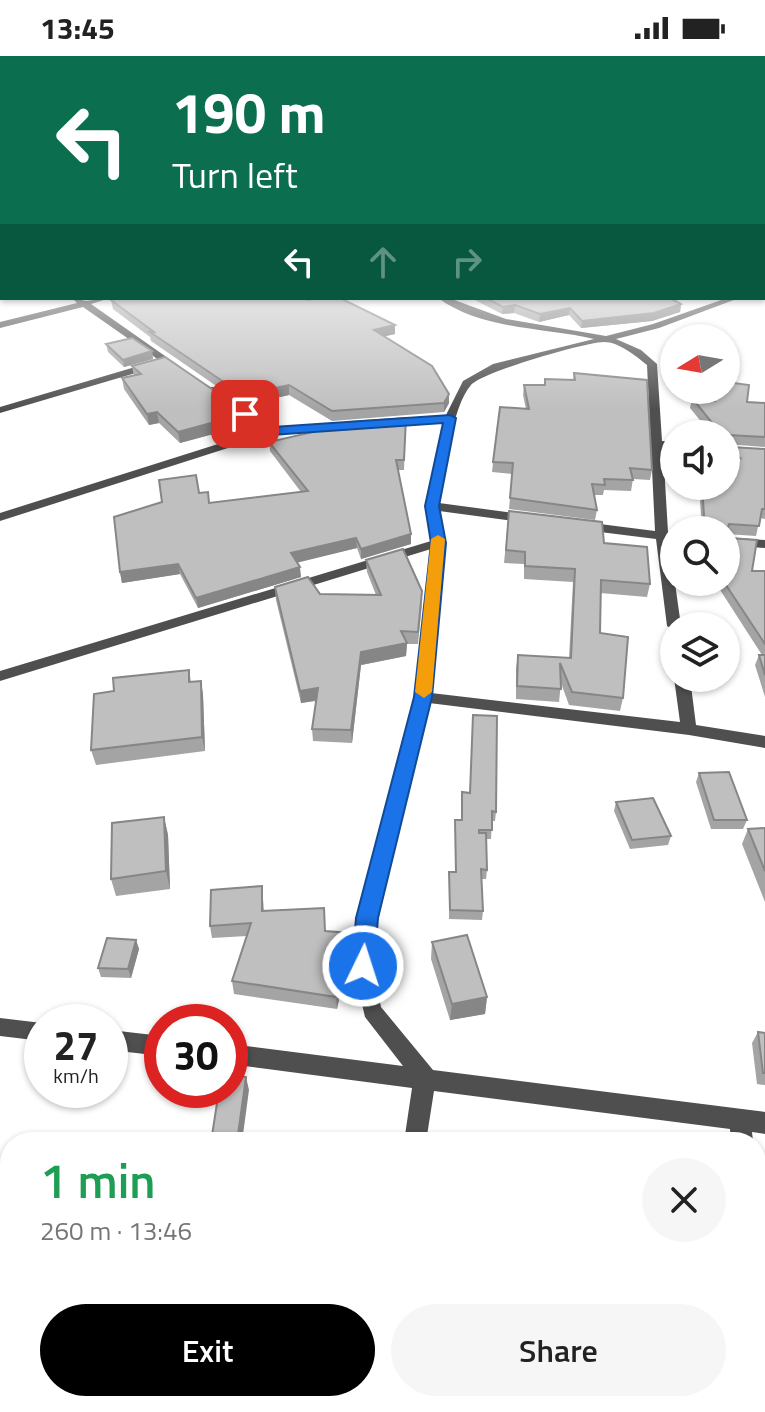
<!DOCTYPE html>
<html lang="en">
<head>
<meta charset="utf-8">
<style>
  body { margin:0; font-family:"Titillium Web",sans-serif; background:#f6f6f6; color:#222; height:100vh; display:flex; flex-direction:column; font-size:30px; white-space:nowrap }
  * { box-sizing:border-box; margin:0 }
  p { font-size:26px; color:#767676 }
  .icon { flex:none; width:44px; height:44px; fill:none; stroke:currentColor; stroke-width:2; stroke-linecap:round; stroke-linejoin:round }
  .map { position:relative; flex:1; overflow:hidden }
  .details { position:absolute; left:0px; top:1076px; width:766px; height:280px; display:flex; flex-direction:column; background:#fff; border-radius:32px 32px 0 0; box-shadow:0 2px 6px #0004 }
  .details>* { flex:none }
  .hud { position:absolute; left:0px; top:0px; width:766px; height:244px; box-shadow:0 2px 6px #0004; background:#0b6e4f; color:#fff; overflow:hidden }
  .needle { width:52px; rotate:259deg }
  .controls { position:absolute; left:660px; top:268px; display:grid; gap:16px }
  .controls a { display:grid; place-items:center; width:80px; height:80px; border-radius:50%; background:#fff; box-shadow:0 2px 6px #0004; font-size:40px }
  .speed { position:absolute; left:24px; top:948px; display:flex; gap:16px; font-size:40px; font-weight:700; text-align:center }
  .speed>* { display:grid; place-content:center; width:104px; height:104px; border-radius:50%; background:#fff; box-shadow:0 2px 6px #0004; line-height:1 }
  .speed small { font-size:20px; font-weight:400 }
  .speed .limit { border:12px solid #d22; background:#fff; color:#111 }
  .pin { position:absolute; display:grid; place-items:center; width:68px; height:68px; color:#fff; margin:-34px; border-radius:16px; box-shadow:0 4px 12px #0006 }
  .me { position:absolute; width:88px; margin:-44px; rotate:4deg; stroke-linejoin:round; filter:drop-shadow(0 0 6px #0008) }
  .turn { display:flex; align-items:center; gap:28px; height:168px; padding:0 40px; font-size:36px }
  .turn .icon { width:104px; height:104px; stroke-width:2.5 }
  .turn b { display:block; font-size:56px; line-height:68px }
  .lanes { display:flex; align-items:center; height:76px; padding:0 40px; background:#0003; justify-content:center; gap:40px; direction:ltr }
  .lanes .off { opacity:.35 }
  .round { display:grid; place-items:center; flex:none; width:84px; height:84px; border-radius:42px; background:#f6f6f6 }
  .headline { display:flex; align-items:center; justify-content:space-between; height:136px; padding:0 40px }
  h1 { font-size:48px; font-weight:600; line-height:60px; color:#1e9e55 }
  .action { display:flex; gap:16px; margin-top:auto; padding:16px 40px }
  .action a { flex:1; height:92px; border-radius:48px; background:#000; color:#fff; font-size:32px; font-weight:600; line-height:92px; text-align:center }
  .action a+a { background:#f6f6f6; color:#222 }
  .status { display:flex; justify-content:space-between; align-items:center; height:56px; padding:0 40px; background:#fff; direction:ltr }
  .status svg { height:22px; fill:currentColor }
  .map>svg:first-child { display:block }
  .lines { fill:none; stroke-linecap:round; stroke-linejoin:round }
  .minor { fill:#4f4f4f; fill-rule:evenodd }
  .wall { fill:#a4a4a4 }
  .shaded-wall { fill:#868686 }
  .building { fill:#bfbfbf; stroke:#868686; stroke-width:2 }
  .route { fill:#1a73e8; stroke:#114b97; stroke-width:2 }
  .slow { fill:#f59e0b }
</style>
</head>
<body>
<div class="status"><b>13:45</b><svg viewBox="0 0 49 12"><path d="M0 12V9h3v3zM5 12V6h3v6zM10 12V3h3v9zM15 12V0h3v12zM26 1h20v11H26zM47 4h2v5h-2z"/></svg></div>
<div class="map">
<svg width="765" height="1356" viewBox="0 0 765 1356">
  <rect width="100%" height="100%" fill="#fff"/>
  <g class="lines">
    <path class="minor" d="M 0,184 L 2,184 L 2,189 L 0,189 Z
      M 0,199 L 2,199 L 2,203 L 0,203 Z
      M 764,229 L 765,229 L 765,235 L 764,235 Z
      M 72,242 L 86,245 L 110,242 L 91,248 L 185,314 L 176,316 L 83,251 L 0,272 L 0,266 L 77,247 Z
      M 438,242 L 449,242 L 506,263 L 606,280 L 653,268 L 727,242 L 739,242 L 659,272 L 616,283 L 641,294 L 657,308 L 662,385 L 674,386 L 674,392 L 663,392 L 668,476 L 674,477 L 674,485 L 669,484 L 681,570 L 674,570 L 674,574 L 667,570 L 656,483 L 584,474 L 578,470 L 584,466 L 655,475 L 647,309 C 636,300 619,286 604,286 C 586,286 482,316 471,329 C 451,352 445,417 439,447 L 529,459 L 535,463 L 529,467 L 439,455 L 444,487 L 431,637 L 680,666 L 674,622 L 690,622 L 696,669 L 765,680 L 765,692 L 689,679 L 429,647 L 377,862 L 373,910 L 381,951 L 433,1014 L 765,1056 L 765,1078 L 752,1076 L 753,1086 L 731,1086 L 730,1073 L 434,1035 L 426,1086 L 404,1086 L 412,1032 L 230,1008 L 230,988 L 403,1010 L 365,961 L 353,910 L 357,862 L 415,641 L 431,493 L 0,625 L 0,615 L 431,485 L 426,450 L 444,366 L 272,378 L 0,465 L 0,457 L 262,374 L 205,335 L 205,331 L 213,331 L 273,372 L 446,359 L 463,325 L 493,308 L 594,283 C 543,271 482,274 438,242 Z
      M 152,306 L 156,307 L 156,311 L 0,357 L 0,351 Z
      M 726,391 L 765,394 L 765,400 L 726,397 Z
      M 726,481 L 765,484 L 765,492 L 726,489 Z
      M 0,962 L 42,967 L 42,985 L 0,980 Z
      M 110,974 L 162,980 L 162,1000 L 110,994 Z
      M 756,1213 L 765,1217 L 765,1328 L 756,1324 Z
      M 362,1346 L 388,1346 L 387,1356 L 359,1356 Z"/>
  </g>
  <path class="wall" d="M 471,242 L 671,242 L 681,248 L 680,256 L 652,265 L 581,272 L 569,259 L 539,266 L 514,257 L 502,258 Z
    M 111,244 L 308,244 L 395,269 L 395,278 L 384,280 L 449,347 L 444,356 L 332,365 L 289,339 L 244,349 L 151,285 L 150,281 L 113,253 Z
    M 106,288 L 152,295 L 153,303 L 124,311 L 108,296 Z
    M 132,310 L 226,352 L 237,360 L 239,371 L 180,387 L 159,367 L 149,369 L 124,333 L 122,322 L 134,320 Z
    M 574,317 L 652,414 L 650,424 L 633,423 L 631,435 L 604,434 L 603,439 L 594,439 L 597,454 L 595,464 L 509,453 L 512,418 L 492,416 L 497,369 L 526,353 L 523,339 L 524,329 L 545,329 L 545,323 L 573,324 Z
    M 711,334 L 726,334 L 747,346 L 765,347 L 765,391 L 726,388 L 726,378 L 711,378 L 690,352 L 692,342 L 712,345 Z
    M 406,362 L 404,414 L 398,414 L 411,488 L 361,503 L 357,492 L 297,506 L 301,521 L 198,552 L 180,518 L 122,527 L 120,516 L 199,437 L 210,447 L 301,436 L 270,395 L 269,386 L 350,368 L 350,366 Z
    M 731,391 L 765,393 L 765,463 L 760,462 L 756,480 L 726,478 L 726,474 L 702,474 L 699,430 L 726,430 L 728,400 Z
    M 509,455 L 604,487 L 650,528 L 647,541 L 600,537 L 600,577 L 623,642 L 620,655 L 569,649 L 561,627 L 559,646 L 516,643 L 516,612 L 518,599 L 569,602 L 573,526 L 524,523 L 524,508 L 504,507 Z
    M 366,504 L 422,548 L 418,588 L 407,588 L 406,600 L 361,609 L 352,687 L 313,685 L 312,673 L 316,645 L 301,647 L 276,544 L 275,531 L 320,538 L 376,539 L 367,516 Z
    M 752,515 L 765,515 L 765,641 L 755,609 L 759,599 L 762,599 L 715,526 L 726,526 Z
    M 189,614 L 191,626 L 201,625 L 203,639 L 205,695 L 96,709 L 91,694 L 114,635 Z
    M 699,717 L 747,764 L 743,773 L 711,773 L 696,726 Z
    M 462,736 L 496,756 L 495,765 L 492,765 L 491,783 L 486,783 L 487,814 L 486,823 L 481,823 L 483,855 L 482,864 L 449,863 L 449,816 L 455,816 L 455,764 L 461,764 Z
    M 616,746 L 671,780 L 668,789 L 630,793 L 614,755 Z
    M 164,761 L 168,779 L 170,833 L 116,840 L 111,823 Z
    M 765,772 L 765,846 L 742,788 L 748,773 Z
    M 262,830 L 264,855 L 325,875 L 351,877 L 352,890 L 346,925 L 343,925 L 337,953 L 234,938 L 232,925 L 247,880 L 212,882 L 210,870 Z
    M 136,884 L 139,893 L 131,922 L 101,921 L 98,912 Z
    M 432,886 L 487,941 L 485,958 L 450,964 L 431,903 Z
    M 758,976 L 765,977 L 765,1029 L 757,1028 L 752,987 Z
    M 295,1346 L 294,1356 L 215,1356 L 211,1347 Z
    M 641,1346 L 671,1346 L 673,1356 L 639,1356 L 638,1351 Z"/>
  <path class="shaded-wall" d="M 681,248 L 680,256 L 652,265 L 581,272 L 582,265 Z
    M 515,249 L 514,257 L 502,258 L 503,251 Z
    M 570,252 L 569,259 L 539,266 L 540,258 Z
    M 395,269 L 395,278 L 374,283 L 374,274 Z
    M 152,295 L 153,303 L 124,311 L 123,304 Z
    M 289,329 L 289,339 L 244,349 L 243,339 Z
    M 449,338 L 449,347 L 444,356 L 444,347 Z
    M 225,342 L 226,353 L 214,344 Z
    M 157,356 L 159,367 L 149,369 L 147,358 Z
    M 237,360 L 239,371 L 180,387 L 178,376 Z
    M 411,478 L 411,488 L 361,503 L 361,493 Z
    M 356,482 L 357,492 L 292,508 L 291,497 Z
    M 178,508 L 180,518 L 122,527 L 120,516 Z
    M 300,511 L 301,521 L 198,552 L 196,542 Z
    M 407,587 L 406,600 L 361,609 L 352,687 L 351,674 L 361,596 Z
    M 201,625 L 203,639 L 205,695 L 202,681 Z
    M 318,632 L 319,644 L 301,647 L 300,635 Z
    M 164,761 L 168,779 L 170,833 L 166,815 Z
    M 351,877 L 352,890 L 346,925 L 346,913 Z
    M 136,884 L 139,893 L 131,922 L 128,913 Z
    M 342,913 L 343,925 L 337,953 L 336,941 Z
    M 487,941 L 485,958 L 450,964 L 452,948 Z
    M 246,1021 L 249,1034 L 242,1086 L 237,1086 Z
    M 292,1346 L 295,1346 L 294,1356 L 292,1356 L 291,1352 Z"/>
  <path class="building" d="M 764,164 L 765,164 L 764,203 Z
    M 120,242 L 304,242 L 308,244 L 316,242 L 340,242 L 395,269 L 374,274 L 432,310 L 449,338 L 444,347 L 332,355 L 289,329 L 243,339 L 150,276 L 154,276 L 111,244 Z
    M 486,242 L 670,242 L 681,248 L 654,257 L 582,265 L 570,252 L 540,258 L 515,249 L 503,251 Z
    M 132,282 L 152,295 L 123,304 L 106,288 Z
    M 165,301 L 225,342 L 214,344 L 237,360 L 178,376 L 157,356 L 147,358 L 122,322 L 141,318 L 132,310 Z
    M 574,317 L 647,324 L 652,414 L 630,412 L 633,424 L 604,423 L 605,429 L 592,428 L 597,454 L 510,442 L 513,407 L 493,406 L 500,351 L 529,353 L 524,329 L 545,329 L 545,323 L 575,324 Z
    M 726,326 L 749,329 L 747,346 L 765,347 L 765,381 L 729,379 L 726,383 L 726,378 L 721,378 L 692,342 L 715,345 L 714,334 L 726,334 Z
    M 406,362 L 404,404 L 396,404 L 411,478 L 361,493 L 356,482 L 291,497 L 300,511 L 196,542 L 178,508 L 120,516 L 114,461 L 162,446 L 159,424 L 196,419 L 199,437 L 208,436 L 209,447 L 308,435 L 269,386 L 352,367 L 350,366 Z
    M 731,391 L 765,393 L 765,453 L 762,453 L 759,470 L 729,468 L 726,478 L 726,474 L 705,474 L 702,430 L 726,430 L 726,401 L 740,402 Z
    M 509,455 L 602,466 L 604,487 L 647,491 L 650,528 L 601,524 L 600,577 L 628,581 L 623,642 L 572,636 L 560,607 L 561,633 L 517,630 L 518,599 L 571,602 L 575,513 L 525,510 L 525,496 L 506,494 Z
    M 726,479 L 729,482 L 757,484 L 752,515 L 765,515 L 765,588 L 724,526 L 726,526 Z
    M 403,493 L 422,535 L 418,576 L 401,575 L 407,587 L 361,596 L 351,674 L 312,673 L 318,632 L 300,635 L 275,531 L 308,521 L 320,538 L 381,539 L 366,504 Z
    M 759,599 L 765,599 L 765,619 Z
    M 189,614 L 189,626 L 201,625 L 202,681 L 91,694 L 94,638 L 114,635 L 113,622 Z
    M 473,659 L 497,660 L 496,756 L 492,755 L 492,774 L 479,774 L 479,777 L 486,777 L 487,814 L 481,813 L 483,855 L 450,854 L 449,816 L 456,816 L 455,764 L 462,764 L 462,736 L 470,737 Z
    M 729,716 L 747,764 L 714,764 L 699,717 Z
    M 653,742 L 671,780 L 632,784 L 616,746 Z
    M 164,761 L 166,815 L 111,823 L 112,767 Z
    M 765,772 L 765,815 L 748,773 Z
    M 262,830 L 262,855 L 324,852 L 325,875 L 351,877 L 346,913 L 342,913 L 336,941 L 232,925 L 251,867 L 210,870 L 211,834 Z
    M 467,879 L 487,941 L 452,948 L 432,886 Z
    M 107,882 L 136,884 L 128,913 L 98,912 Z
    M 758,976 L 765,977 L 765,1017 L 763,1017 Z
    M 230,1019 L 246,1021 L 237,1086 L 211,1086 L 219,1034 L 230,1034 Z
    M 756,1232 L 761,1255 L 756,1255 Z
    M 212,1346 L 292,1346 L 291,1352 L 211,1347 Z
    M 643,1346 L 671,1346 L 673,1356 L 645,1356 Z"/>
  <linearGradient id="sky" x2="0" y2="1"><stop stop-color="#8aabca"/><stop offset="0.46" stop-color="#fff"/><stop offset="1" stop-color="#fff" stop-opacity="0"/></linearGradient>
  <rect width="765" height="354" fill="url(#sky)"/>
  <path class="route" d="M 240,355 L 249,355 L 273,371 L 450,359 L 456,362 L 439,450 L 446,487 L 432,641 L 378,862 L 374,910 L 371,917 L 363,920 L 355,917 L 352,910 L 356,862 L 414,641 L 431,487 L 425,450 L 443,367 L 271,379 L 240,360 Z"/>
  <path class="slow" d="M 438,479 L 445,483 L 432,636 L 424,642 L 415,636 L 431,483 Z"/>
</svg>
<div class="controls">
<a><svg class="needle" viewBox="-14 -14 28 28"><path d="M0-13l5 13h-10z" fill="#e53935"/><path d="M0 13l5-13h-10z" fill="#767676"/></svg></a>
<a><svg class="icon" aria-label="sound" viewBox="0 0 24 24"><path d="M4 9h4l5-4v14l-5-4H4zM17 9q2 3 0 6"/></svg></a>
<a><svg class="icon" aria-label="search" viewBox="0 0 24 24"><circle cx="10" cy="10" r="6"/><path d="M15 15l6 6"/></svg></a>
<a><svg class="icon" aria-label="layers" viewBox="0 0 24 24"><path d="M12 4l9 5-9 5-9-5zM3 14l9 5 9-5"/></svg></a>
</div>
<div class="speed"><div>27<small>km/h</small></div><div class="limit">30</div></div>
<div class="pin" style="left:245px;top:358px;background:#d93025"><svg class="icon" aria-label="arrive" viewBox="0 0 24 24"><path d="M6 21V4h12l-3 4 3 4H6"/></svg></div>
<svg class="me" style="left:363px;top:910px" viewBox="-20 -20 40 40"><circle r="17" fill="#1a73e8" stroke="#fff" stroke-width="3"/><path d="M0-11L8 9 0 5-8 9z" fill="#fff"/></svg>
<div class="hud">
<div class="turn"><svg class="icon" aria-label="left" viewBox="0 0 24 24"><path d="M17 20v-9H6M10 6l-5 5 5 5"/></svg><div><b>190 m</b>Turn left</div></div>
<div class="lanes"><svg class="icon" aria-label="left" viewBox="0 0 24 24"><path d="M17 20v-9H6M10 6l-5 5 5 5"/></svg><svg class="icon off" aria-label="ahead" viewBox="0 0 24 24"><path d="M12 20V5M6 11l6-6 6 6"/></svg><svg class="icon off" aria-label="right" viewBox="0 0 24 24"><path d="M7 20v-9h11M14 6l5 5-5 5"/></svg></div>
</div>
<section class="details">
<div class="headline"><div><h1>1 min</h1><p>260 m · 13:46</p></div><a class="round"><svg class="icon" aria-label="close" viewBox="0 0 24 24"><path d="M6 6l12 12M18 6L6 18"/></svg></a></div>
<div class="action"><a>Exit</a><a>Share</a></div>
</section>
</div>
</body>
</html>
